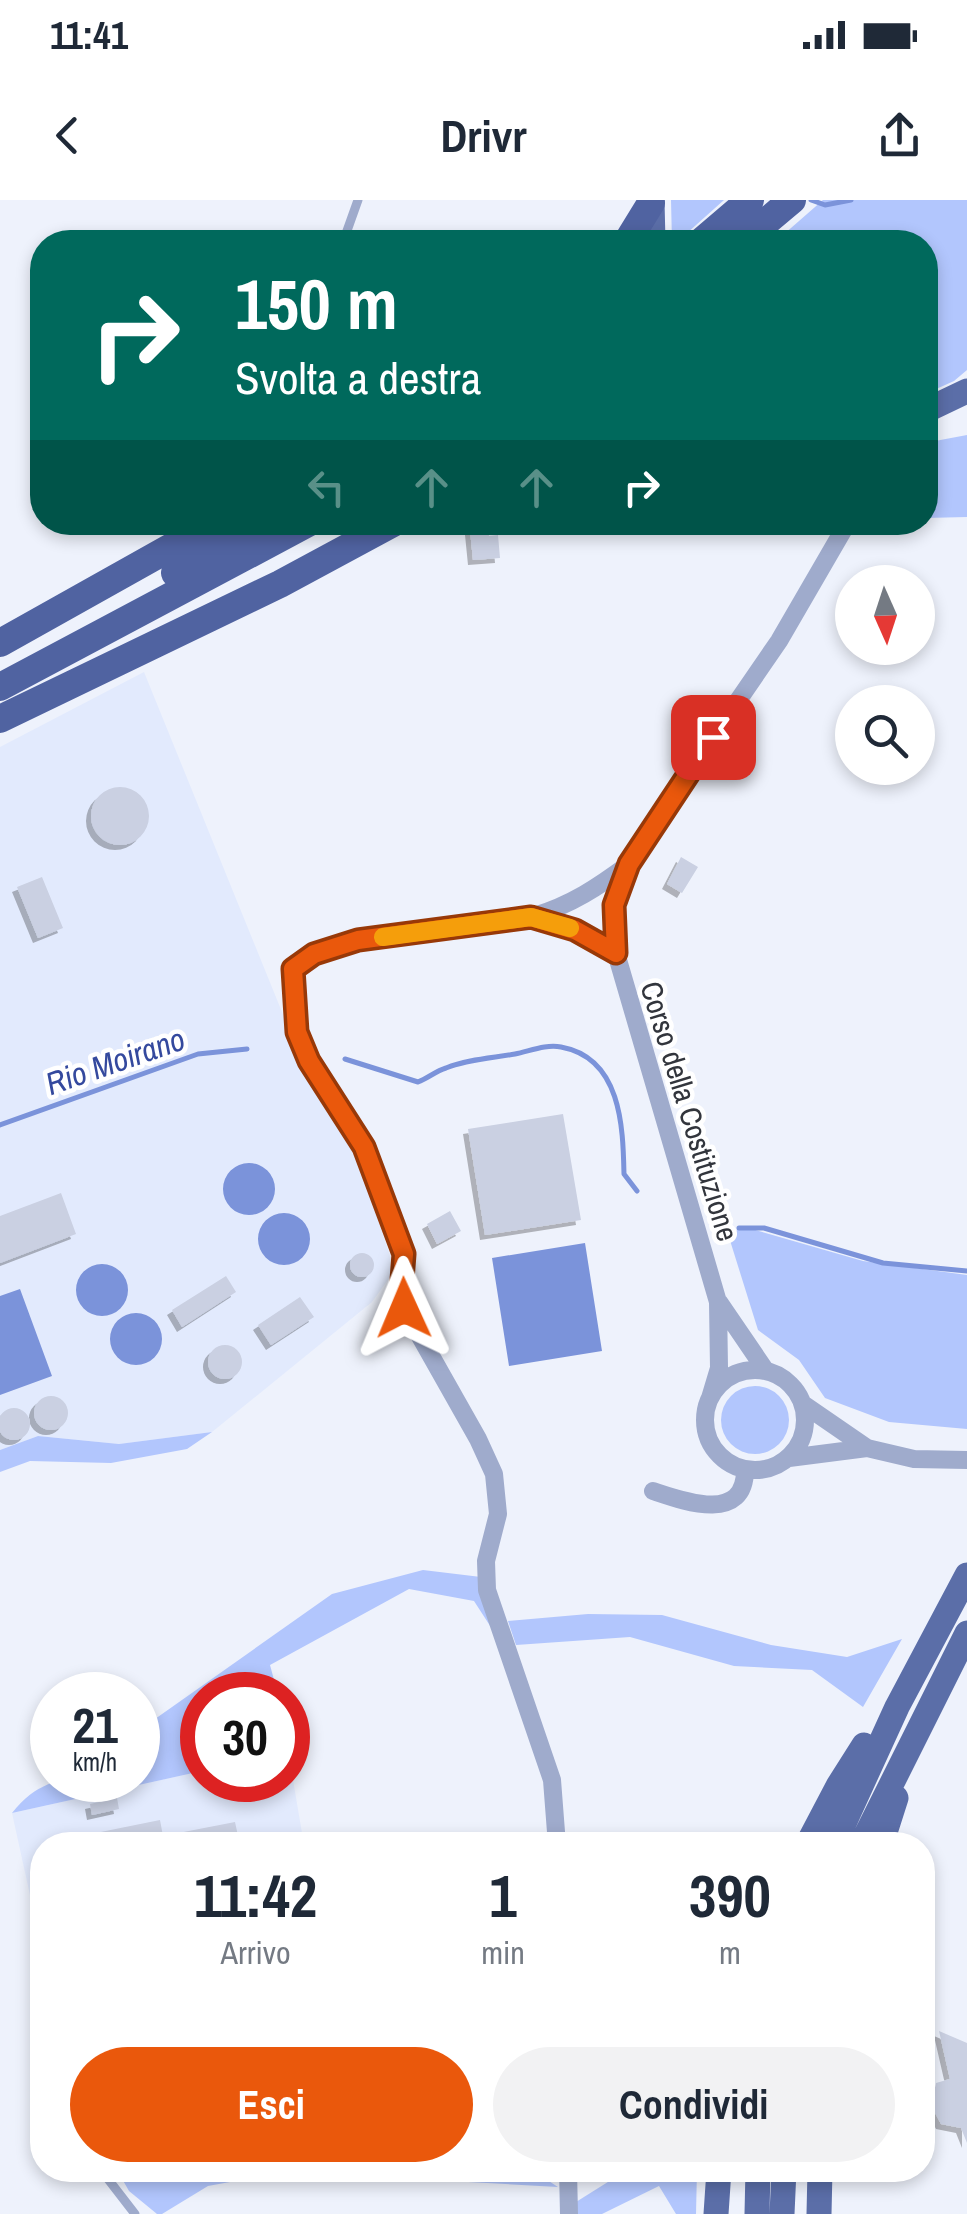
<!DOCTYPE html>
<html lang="it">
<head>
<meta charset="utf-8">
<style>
  body { margin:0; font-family:"Archivo Narrow",sans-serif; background:#f2f2f3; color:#1f2937; height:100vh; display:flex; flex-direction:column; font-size:38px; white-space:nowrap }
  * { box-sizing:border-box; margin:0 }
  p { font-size:32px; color:#747a83 }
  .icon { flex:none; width:55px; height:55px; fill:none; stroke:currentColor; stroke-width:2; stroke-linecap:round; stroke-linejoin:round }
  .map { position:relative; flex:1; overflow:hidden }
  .drawer { position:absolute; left:30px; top:1632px; width:905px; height:350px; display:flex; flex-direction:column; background:#fff; border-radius:40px; box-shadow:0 5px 15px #0003 }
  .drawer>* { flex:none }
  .hud { position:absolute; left:30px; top:30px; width:908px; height:305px; border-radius:40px; box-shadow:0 5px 15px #0003; background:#00695c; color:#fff; overflow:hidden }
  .needle { width:65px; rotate:177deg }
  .tools { position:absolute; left:835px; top:365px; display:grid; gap:20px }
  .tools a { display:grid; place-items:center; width:100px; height:100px; border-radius:50%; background:#fff; box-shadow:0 5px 15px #0003; font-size:50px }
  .speed { position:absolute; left:30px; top:1472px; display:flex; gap:20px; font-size:50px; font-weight:700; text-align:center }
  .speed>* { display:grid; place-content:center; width:130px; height:130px; border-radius:50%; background:#fff; box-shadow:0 5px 15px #0003; line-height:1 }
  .speed small { font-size:25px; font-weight:400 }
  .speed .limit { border:15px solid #d22; background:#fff; color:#111 }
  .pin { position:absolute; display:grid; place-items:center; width:85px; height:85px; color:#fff; margin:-42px; border-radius:20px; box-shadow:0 5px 15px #0006 }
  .me { position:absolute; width:110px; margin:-55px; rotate:359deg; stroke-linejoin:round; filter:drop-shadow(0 0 8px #0008) }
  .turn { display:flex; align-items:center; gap:35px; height:210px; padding:0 40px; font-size:45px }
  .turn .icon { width:130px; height:130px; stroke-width:2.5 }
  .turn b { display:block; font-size:70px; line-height:85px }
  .lanes { display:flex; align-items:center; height:95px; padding:0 40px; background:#0003; justify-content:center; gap:50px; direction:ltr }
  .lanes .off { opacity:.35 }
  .eta { display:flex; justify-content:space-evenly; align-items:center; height:170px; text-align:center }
  .eta b { font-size:60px; font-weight:800; line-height:70px }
  .primary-button { display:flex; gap:20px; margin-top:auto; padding:20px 40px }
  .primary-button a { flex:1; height:115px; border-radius:60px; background:#ea580c; color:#fff; font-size:40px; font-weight:800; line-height:115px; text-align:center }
  .primary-button a+a { background:#f2f2f3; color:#1f2937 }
  .status { display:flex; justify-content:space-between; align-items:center; height:70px; padding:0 50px; background:#fff; direction:ltr }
  .status svg { height:28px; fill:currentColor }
  header { display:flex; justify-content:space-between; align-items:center; height:130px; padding:0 40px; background:#fff; font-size:45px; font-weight:800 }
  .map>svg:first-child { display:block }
  .built { fill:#e2eafd }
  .green { fill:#b2c6fd }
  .water { fill:#7b93da }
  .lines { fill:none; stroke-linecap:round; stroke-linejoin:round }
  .stream { stroke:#7b93da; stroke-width:5 }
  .building { fill:#cad0e2; filter:url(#shadow) }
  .service { stroke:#9fabcc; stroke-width:9 }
  .minor { stroke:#9fabcc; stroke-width:18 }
  .primary { stroke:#5b6ea8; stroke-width:25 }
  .trunk { stroke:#5063a1; stroke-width:28 }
  .route-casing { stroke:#983908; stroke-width:25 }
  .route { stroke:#ea580c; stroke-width:18 }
  .slow { stroke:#f59e0b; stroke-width:18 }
  .labels { text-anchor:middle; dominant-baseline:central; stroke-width:9; stroke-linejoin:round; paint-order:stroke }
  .street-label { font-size:30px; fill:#32353c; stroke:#fff }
  .water-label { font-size:32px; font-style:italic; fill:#34499e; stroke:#fff }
</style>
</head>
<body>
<div class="status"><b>11:41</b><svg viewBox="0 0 49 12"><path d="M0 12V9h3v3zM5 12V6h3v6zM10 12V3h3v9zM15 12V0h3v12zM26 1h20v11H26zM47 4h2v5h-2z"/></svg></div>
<header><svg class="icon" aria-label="back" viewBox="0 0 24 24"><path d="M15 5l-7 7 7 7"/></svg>Drivr<svg class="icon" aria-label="share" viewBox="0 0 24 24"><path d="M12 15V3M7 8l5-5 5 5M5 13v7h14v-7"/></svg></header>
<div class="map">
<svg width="967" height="2014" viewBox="0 0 967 2014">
  <defs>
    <filter id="shadow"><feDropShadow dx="-5" dy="5" stdDeviation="0" flood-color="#0004"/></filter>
  </defs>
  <rect width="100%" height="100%" fill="#eef2fc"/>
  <path class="built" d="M 144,472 L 310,881 L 358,959 L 390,1056 L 390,1077 L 372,1102 L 212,1232 L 119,1244 L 38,1236 L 0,1250 L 0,547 Z
    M 288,1550 L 304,1645 L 42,1645 L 42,1750 L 12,1613 L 202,1571 L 202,1580 L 288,1580 Z"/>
  <path class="green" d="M 671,0 L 724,0 L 677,42 L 672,42 Z
    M 823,0 L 967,0 L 967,170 L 954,181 L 925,194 L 925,42 L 775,42 Z
    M 967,235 L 967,317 L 925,318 L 925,248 L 935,241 Z
    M 745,1027 L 863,1061 L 967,1075 L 967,1229 L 889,1222 L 825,1198 L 799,1160 L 758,1130 L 728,1034 Z
    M721 1220a34 34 0 1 1 68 0a34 34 0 1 1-68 0Z
    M 212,1232 L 187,1249 L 111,1263 L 30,1261 L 0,1272 L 0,1250 L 38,1236 L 119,1244 Z
    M 423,1370 L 481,1377 L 496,1435 L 474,1401 L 409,1389 L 270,1465 L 277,1491 L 268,1495 L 202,1495 L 202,1571 L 12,1613 C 49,1567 84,1580 138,1580 L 138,1531 L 332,1394 Z
    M 588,1414 L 662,1415 L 771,1445 L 847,1457 L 902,1439 L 863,1507 L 812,1470 L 734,1466 L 630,1437 L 516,1445 L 508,1421 Z
    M 117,1970 L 473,1970 L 541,1976 L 558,1987 L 284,1972 L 208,1986 L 162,2014 L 157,2014 L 129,1991 Z
    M 627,1970 L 697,1970 L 696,2014 L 676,2014 L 659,1986 L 602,2014 L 578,2014 L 576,2002 Z"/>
  <path class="water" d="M223 989a26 26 0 1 1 52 0a26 26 0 1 1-52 0Z
    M258 1039a26 26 0 1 1 52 0a26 26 0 1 1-52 0Z
    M 585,1043 L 602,1151 L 509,1166 L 492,1058 Z
    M76 1090a26 26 0 1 1 52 0a26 26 0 1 1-52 0Z
    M 20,1089 L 52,1176 L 0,1195 L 0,1096 Z
    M110 1139a26 26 0 1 1 52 0a26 26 0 1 1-52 0Z"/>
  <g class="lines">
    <path class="stream" d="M 811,0 L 825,5 L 851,0
      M 345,859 L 418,882 C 428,878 436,871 446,868 C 468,859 493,858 515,854 C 530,851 546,844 561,847 C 621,858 623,926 624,974 L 637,991
      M 0,925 L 198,854 L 247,849
      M 739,1028 L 764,1028 L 883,1063 L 967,1071"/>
  </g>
  <path class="building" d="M 488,329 L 489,336 L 498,335 L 500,358 L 473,360 L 470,330 Z
    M91 616a29 29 0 1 1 58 0a29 29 0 1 1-58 0Z
    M 681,657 L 698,667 L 682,693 L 667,684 Z
    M 42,677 L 63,728 L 38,738 L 17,687 Z
    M 563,914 L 581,1020 L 485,1035 L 468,929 Z
    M 61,993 L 76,1034 L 0,1063 L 0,1016 Z
    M 450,1011 L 461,1031 L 437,1044 L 427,1024 Z
    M350 1065a12 12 0 1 1 24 0a12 12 0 1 1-24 0Z
    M 226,1076 L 236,1092 L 182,1127 L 172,1110 Z
    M 300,1097 L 314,1117 L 271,1145 L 258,1125 Z
    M208 1162a17 17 0 1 1 34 0a17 17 0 1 1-34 0Z
    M34 1213a17 17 0 1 1 34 0a17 17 0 1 1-34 0Z
    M-2 1224a16 16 0 1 1 32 0a16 16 0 1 1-32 0Z
    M 117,1598 L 119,1609 L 92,1615 L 90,1604 Z
    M 160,1620 L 163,1636 L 235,1622 L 240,1645 L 78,1645 L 76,1637 Z
    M 939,1831 L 967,1843 L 967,1943 L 961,1928 L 941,1924 L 932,1907 L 936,1883 L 950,1879 Z"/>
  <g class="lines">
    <path class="service" d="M 343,42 L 358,0
      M 101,1970 L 135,2014"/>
    <path class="minor" d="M 531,717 L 575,731 L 616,753
      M 719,1102 L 766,1171
      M705 1220a50 50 0 1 1 100 0a50 50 0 1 1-100 0Z
      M 710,1198 L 719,1168 L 718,1102 L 616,753 L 613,720 L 617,691 L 647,633 L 779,441 L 848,322
      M 803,1204 L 867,1248
      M 789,1258 L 867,1248 L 914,1259 L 967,1260
      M 653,1291 C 683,1301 745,1324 745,1270
      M 557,1645 L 552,1580 L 487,1390 L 486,1361 L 498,1314 L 494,1274 L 478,1239 L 404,1108 L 401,1093 L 403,1054 L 364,947 L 309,861 L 297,832 L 293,769 C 360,718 457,739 534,716 C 571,705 598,687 629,664
      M 568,1970 L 569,2014"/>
    <path class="primary" d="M 652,0 L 653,42
      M 925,211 L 967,191
      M 807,1645 L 838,1586 L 864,1545
      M 834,1645 L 897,1507 L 967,1375
      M 861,1645 L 967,1433
      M 881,1645 L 896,1598
      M 716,2014 L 719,1970
      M 757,2014 L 758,1970
      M 782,2014 L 784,1970
      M 819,2014 L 820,1970"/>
    <path class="trunk" d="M 627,42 L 651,3
      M 701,42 L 750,0
      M 742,42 L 792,0
      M 175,373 L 265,322
      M 0,443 L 216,322
      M 0,487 L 310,322
      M 0,519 L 280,384 L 395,322"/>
  </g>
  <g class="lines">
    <g class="route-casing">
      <path id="route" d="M 404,1108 L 401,1093 L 404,1054 L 364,947 L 309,861 L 297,832 L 293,769 L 314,754 L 358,740 L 531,717 L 575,730 L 616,753 L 614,705 L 629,664 L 713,537"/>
    </g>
    <use href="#route" class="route"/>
    <path class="slow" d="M 383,737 L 531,717 L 570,728"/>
  </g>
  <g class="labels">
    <g class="street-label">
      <text transform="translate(690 911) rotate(73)">Corso della Costituzione</text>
    </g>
    <g class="water-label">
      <text transform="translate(115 861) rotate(-19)">Rio Moirano</text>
    </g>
  </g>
</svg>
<div class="tools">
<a><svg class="needle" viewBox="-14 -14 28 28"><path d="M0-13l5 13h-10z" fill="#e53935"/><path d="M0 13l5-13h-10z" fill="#747a83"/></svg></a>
<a><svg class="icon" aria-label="search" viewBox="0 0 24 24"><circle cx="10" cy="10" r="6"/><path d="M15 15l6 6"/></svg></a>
</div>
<div class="speed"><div>21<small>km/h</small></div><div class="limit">30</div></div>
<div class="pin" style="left:713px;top:537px;background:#d93025"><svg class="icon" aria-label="arrive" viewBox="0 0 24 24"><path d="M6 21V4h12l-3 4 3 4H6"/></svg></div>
<svg class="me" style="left:404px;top:1108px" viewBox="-20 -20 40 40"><path d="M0-17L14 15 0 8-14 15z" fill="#ea580c" stroke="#fff" stroke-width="4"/></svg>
<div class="hud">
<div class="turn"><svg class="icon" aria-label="right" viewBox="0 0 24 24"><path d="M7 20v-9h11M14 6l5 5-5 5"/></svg><div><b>150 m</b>Svolta a destra</div></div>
<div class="lanes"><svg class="icon off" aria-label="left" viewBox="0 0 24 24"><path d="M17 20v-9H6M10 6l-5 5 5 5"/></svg><svg class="icon off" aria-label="ahead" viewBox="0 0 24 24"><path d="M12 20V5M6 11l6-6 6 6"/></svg><svg class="icon off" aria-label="ahead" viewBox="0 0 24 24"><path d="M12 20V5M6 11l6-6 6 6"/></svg><svg class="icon" aria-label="right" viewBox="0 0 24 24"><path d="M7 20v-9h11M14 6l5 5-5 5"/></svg></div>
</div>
<section class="drawer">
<div class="eta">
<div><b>11:42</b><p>Arrivo</p></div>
<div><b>1</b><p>min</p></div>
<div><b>390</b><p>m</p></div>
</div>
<div class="primary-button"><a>Esci</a><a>Condividi</a></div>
</section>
</div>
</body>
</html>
